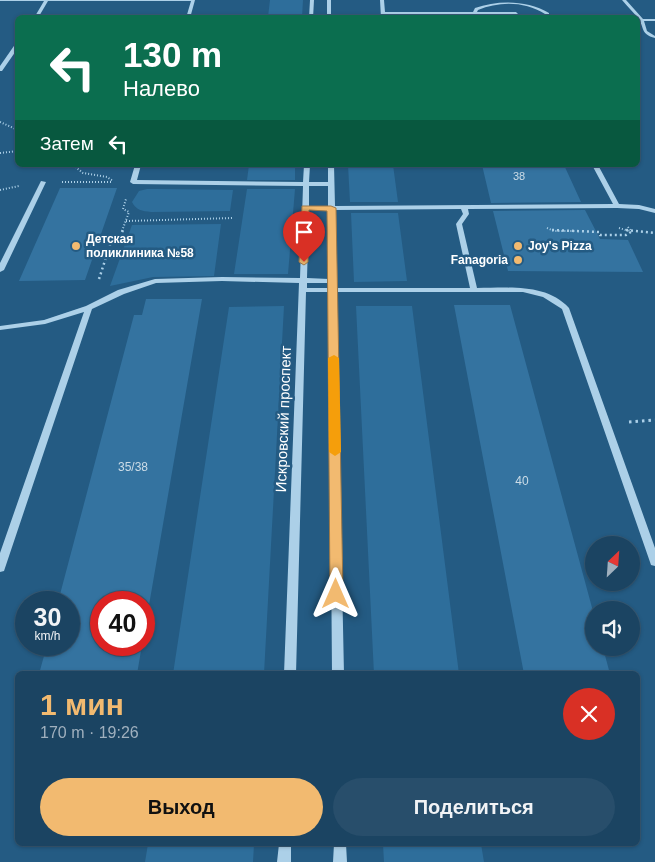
<!DOCTYPE html>
<html lang="ru">
<head>
<meta charset="utf-8">
<style>
  body { margin:0; font-family:Arial,sans-serif; background:#284e6b; color:#f1f3f6; height:100vh; display:flex; flex-direction:column; font-size:19px; white-space:nowrap }
  * { box-sizing:border-box; margin:0 }
  p { font-size:16px; color:#a0b0be }
  .icon { flex:none; width:28px; height:28px; fill:none; stroke:currentColor; stroke-width:2; stroke-linecap:round; stroke-linejoin:round }
  .map { position:relative; flex:1; overflow:hidden }
  .side { position:absolute; left:15px; top:671px; width:625px; height:175px; display:flex; flex-direction:column; background:#1b4462; border-radius:8px; box-shadow:0 1px 4px #0004,0 0 0 1px #395c77 }
  .side>* { flex:none }
  .guide { position:absolute; left:15px; top:15px; width:625px; height:152px; border-radius:8px; box-shadow:0 1px 4px #0004,0 0 0 1px #395c77; background:#0b6e4f; color:#fff; overflow:hidden }
  .needle { width:32px; rotate:25deg }
  .buttons { position:absolute; left:585px; top:536px; display:grid; gap:10px }
  .buttons a { display:grid; place-items:center; width:55px; height:55px; border-radius:50%; background:#1b4462; box-shadow:0 1px 4px #0004,0 0 0 1px #395c77; font-size:25px }
  .speed { position:absolute; left:15px; top:591px; display:flex; gap:10px; font-size:25px; font-weight:700; text-align:center }
  .speed>* { display:grid; place-content:center; width:65px; height:65px; border-radius:50%; background:#1b4462; box-shadow:0 1px 4px #0004,0 0 0 1px #395c77; line-height:1 }
  .speed small { font-size:12px; font-weight:400 }
  .speed .limit { border:8px solid #d22; background:#fff; color:#111 }
  .pin { position:absolute; display:grid; place-items:center; width:42px; height:42px; color:#fff; margin:-51px -21px; border-radius:50% 50% 50% 0; rotate:-45deg; box-shadow:0 0 5px #0007 }
  .pin .icon { rotate:45deg }
  .me { position:absolute; width:55px; margin:-28px; rotate:0deg; stroke-linejoin:round; filter:drop-shadow(0 0 4px #0008) }
  .turn { display:flex; align-items:center; gap:18px; height:105px; padding:0 25px; font-size:22px }
  .turn .icon { width:65px; height:65px; stroke-width:2.5 }
  .turn b { display:block; font-size:35px; line-height:42px }
  .then { display:flex; align-items:center; height:48px; padding:0 25px; background:#0003; gap:10px; font-size:19px }
  .round { display:grid; place-items:center; flex:none; width:52px; height:52px; border-radius:26px; background:#284e6b }
  .headline { display:flex; align-items:center; justify-content:space-between; height:85px; padding:0 25px }
  h1 { font-size:30px; font-weight:600; line-height:38px; color:#f2ba70 }
  .primary-button { display:flex; gap:10px; margin-top:auto; padding:10px 25px }
  .primary-button a { flex:1; height:58px; border-radius:30px; background:#f2ba70; color:#111; font-size:20px; font-weight:600; line-height:58px; text-align:center }
  .primary-button a+a { background:#284e6b; color:#f1f3f6 }
  .map>svg:first-child { display:block }
  .green { fill:#2e6e9b }
  .building { fill:#3473a0 }
  .lines { fill:none; stroke-linecap:round; stroke-linejoin:round }
  .path-far2 { stroke:#acd0e8; stroke-width:2; stroke-dasharray:1 2; stroke-linecap:butt }
  .path-far1 { stroke:#acd0e8; stroke-width:2.5; stroke-dasharray:2 3; stroke-linecap:butt }
  .path { stroke:#acd0e8; stroke-width:3; stroke-dasharray:2.5 4; stroke-linecap:butt }
  .minor { fill:#acd0e8; fill-rule:evenodd }
  .route { fill:#f2ba70; stroke:#9d7949 }
  .slow { fill:#f59e0b }
  .poi-dot { fill:#f2ba70; stroke:#245b83; stroke-width:2 }
  .labels { text-anchor:middle; dominant-baseline:central; stroke-width:5; stroke-linejoin:round; paint-order:stroke }
  .far-number-label { font-size:11px; fill:#ccdce7 }
  .far-poi-label { font-size:12px; font-weight:bold; fill:#fff; stroke:#245b83; text-anchor:start }
  .number-label { font-size:12px; fill:#ccdce7 }
  .street-label { font-size:15px; fill:#fff; stroke:#245b83 }
</style>
</head>
<body>
<div class="map">
<svg width="655" height="862" viewBox="0 0 655 862">
  <rect width="100%" height="100%" fill="#245b83"/>
  <path class="green" d="M 270,0 L 303,0 L 302,17 L 268,17 Z
    M 249,165 L 295,165 L 295,180 L 247,180 Z
    M 348,165 L 393,165 L 398,202 L 350,202 Z
    M 147,189 L 158,189 L 233,190 L 230,211 L 151,212 C 142,211 136,210 132,202 L 139,191 Z
    M 247,189 L 295,189 L 288,274 L 234,274 Z
    M 351,213 L 398,213 L 407,281 L 354,282 Z
    M 221,224 L 214,276 L 153,277 L 110,286 L 132,225 Z
    M 284,306 L 264,674 L 173,674 L 229,307 Z
    M 356,306 L 412,306 L 459,674 L 374,674 Z
    M 148,844 L 254,844 L 253,862 L 145,862 Z
    M 383,844 L 481,844 L 484,862 L 384,862 Z"/>
  <path class="building" d="M 482,165 L 564,165 L 581,202 L 491,203 Z
    M 60,188 L 117,188 L 85,280 L 19,281 Z
    M 585,210 L 600,239 L 628,240 L 643,272 L 508,271 L 493,211 Z
    M 146,299 L 202,299 L 144,634 L 144,602 L 101,602 L 101,645 L 142,645 L 137,674 L 39,674 L 47,645 L 69,645 L 69,602 L 58,602 L 134,315 L 142,315 Z
    M 454,305 L 510,305 L 594,615 L 594,648 L 603,648 L 610,674 L 524,674 Z"/>
  <g class="lines">
    <path class="path-far2" d="M 0,122 L 18,130
      M 0,153 L 18,151
      M 73,165 L 83,173 L 107,177 L 113,181
      M 62,182 L 113,182
      M 0,190 L 19,186
      M 126,221 L 233,218
      M 628,227 L 631,231
      M 547,228 L 554,231 L 575,231
      M 619,228 L 629,231
      M 122,231 L 129,212 L 123,209 L 126,199"/>
    <path class="path-far1" d="M 552,230 L 599,232 L 600,235 L 626,235 L 631,232 L 630,230
      M 626,230 L 655,233
      M 99,279 L 111,242 L 120,238 L 123,230"/>
    <path class="path" d="M 629,422 L 655,420"/>
    <path class="minor" d="M 0,0 L 195,0 L 190,18 L 186,18 L 191,1 L 48,1 L 38,18 L 34,18 L 44,1 L 0,1 Z
      M 310,0 L 314,0 L 313,18 L 309,18 Z
      M 327,0 L 331,0 L 331,18 L 327,18 Z
      M 380,0 L 384,0 L 385,12 L 473,12 L 475,8 C 498,0 527,0 549,13 L 549,18 L 545,18 L 545,14 C 525,1 499,1 478,10 L 477,12 L 516,12 L 518,14 L 385,14 L 385,18 L 381,18 Z
      M 622,0 L 626,0 L 643,19 L 655,19 L 655,21 L 644,21 L 647,31 L 655,36 L 655,38 C 640,34 645,28 638,18 C 633,12 627,6 622,0 Z
      M 16,43 L 18,43 L 18,48 L 2,71 L 0,71 L 0,66 Z
      M 135,165 L 141,165 L 137,180 L 303,182 L 304,165 L 310,165 L 309,182 L 328,182 L 328,165 L 334,165 L 335,206 L 613,204 L 592,165 L 598,165 L 619,204 L 639,205 L 655,209 L 655,213 L 639,209 L 617,208 L 468,209 L 469,214 L 462,224 L 477,288 C 508,288 546,283 569,308 L 655,548 L 655,566 L 651,565 L 650,562 L 562,309 L 543,297 L 523,292 L 336,292 L 344,674 L 332,674 L 329,292 L 306,292 L 296,674 L 284,674 L 299,283 L 222,281 L 156,283 L 124,294 L 92,309 L 5,568 L 4,571 L 0,572 L 0,553 L 84,312 L 45,324 L 0,330 L 0,326 L 44,320 L 86,306 L 118,290 L 155,279 L 222,277 L 300,278 L 303,186 L 133,184 L 130,182 ZM 309,186 L 328,186 L 328,206 L 309,206 ZM 461,209 L 463,214 L 456,224 L 470,288 L 336,288 L 335,210 ZM 309,210 L 328,210 L 329,279 L 307,278 ZM 307,283 L 329,283 L 329,288 L 307,288 Z
      M 41,181 L 46,182 L 4,270 L 0,272 L 0,263 Z
      M 279,844 L 291,844 L 291,862 L 277,862 Z
      M 334,844 L 346,844 L 347,862 L 333,862 Z"/>
  </g>
  <path class="route" d="M 302,206 L 331,206 L 336,208 L 343,594 L 341,598 L 336,600 L 332,598 L 330,594 L 327,211 L 309,210 L 308,262 L 304,265 L 299,262 Z"/>
  <path class="slow" d="M 334,355 L 339,358 L 341,452 L 335,456 L 329,452 L 328,358 Z"/>
  <g class="poi-dot">
    <circle cx="76" cy="246" r="5"/>
    <circle cx="518" cy="246" r="5"/>
    <circle cx="518" cy="260" r="5"/>
  </g>
  <g class="labels">
    <g class="far-number-label">
      <text x="519" y="176">38</text>
    </g>
    <g class="far-poi-label">
      <text x="86" y="239">Детская<tspan x="86" dy="14">поликлиника №58</tspan></text>
      <text x="528" y="246">Joy's Pizza</text>
      <text x="508" y="260" text-anchor="end">Fanagoria</text>
    </g>
    <g class="number-label">
      <text x="133" y="467">35/38</text>
      <text x="522" y="481">40</text>
    </g>
    <g class="street-label">
      <text transform="translate(283 419) rotate(-88)">Искровский проспект</text>
    </g>
  </g>
</svg>
<div class="buttons">
<a><svg class="needle" viewBox="-14 -14 28 28"><path d="M0-13l5 13h-10z" fill="#e53935"/><path d="M0 13l5-13h-10z" fill="#a0b0be"/></svg></a>
<a><svg class="icon" aria-label="sound" viewBox="0 0 24 24"><path d="M4 9h4l5-4v14l-5-4H4zM17 9q2 3 0 6"/></svg></a>
</div>
<div class="speed"><div>30<small>km/h</small></div><div class="limit">40</div></div>
<div class="pin" style="left:304px;top:262px;background:#d93025"><svg class="icon" aria-label="arrive" viewBox="0 0 24 24"><path d="M6 21V4h12l-3 4 3 4H6"/></svg></div>
<svg class="me" style="left:336px;top:594px" viewBox="-20 -20 40 40"><path d="M0-17L14 15 0 8-14 15z" fill="#f2ba70" stroke="#fff" stroke-width="4"/></svg>
<div class="guide">
<div class="turn"><svg class="icon" aria-label="left" viewBox="0 0 24 24"><path d="M17 20v-9H6M10 6l-5 5 5 5"/></svg><div><b>130 m</b>Налево</div></div>
<div class="then">Затем<svg class="icon" aria-label="left" viewBox="0 0 24 24"><path d="M17 20v-9H6M10 6l-5 5 5 5"/></svg></div>
</div>
<section class="side">
<div class="headline"><div><h1>1 мин</h1><p>170 m · 19:26</p></div><a class="round" style="background:#d93025;color:#fff"><svg class="icon" aria-label="close" viewBox="0 0 24 24"><path d="M6 6l12 12M18 6L6 18"/></svg></a></div>
<div class="primary-button"><a>Выход</a><a>Поделиться</a></div>
</section>
</div>
</body>
</html>
